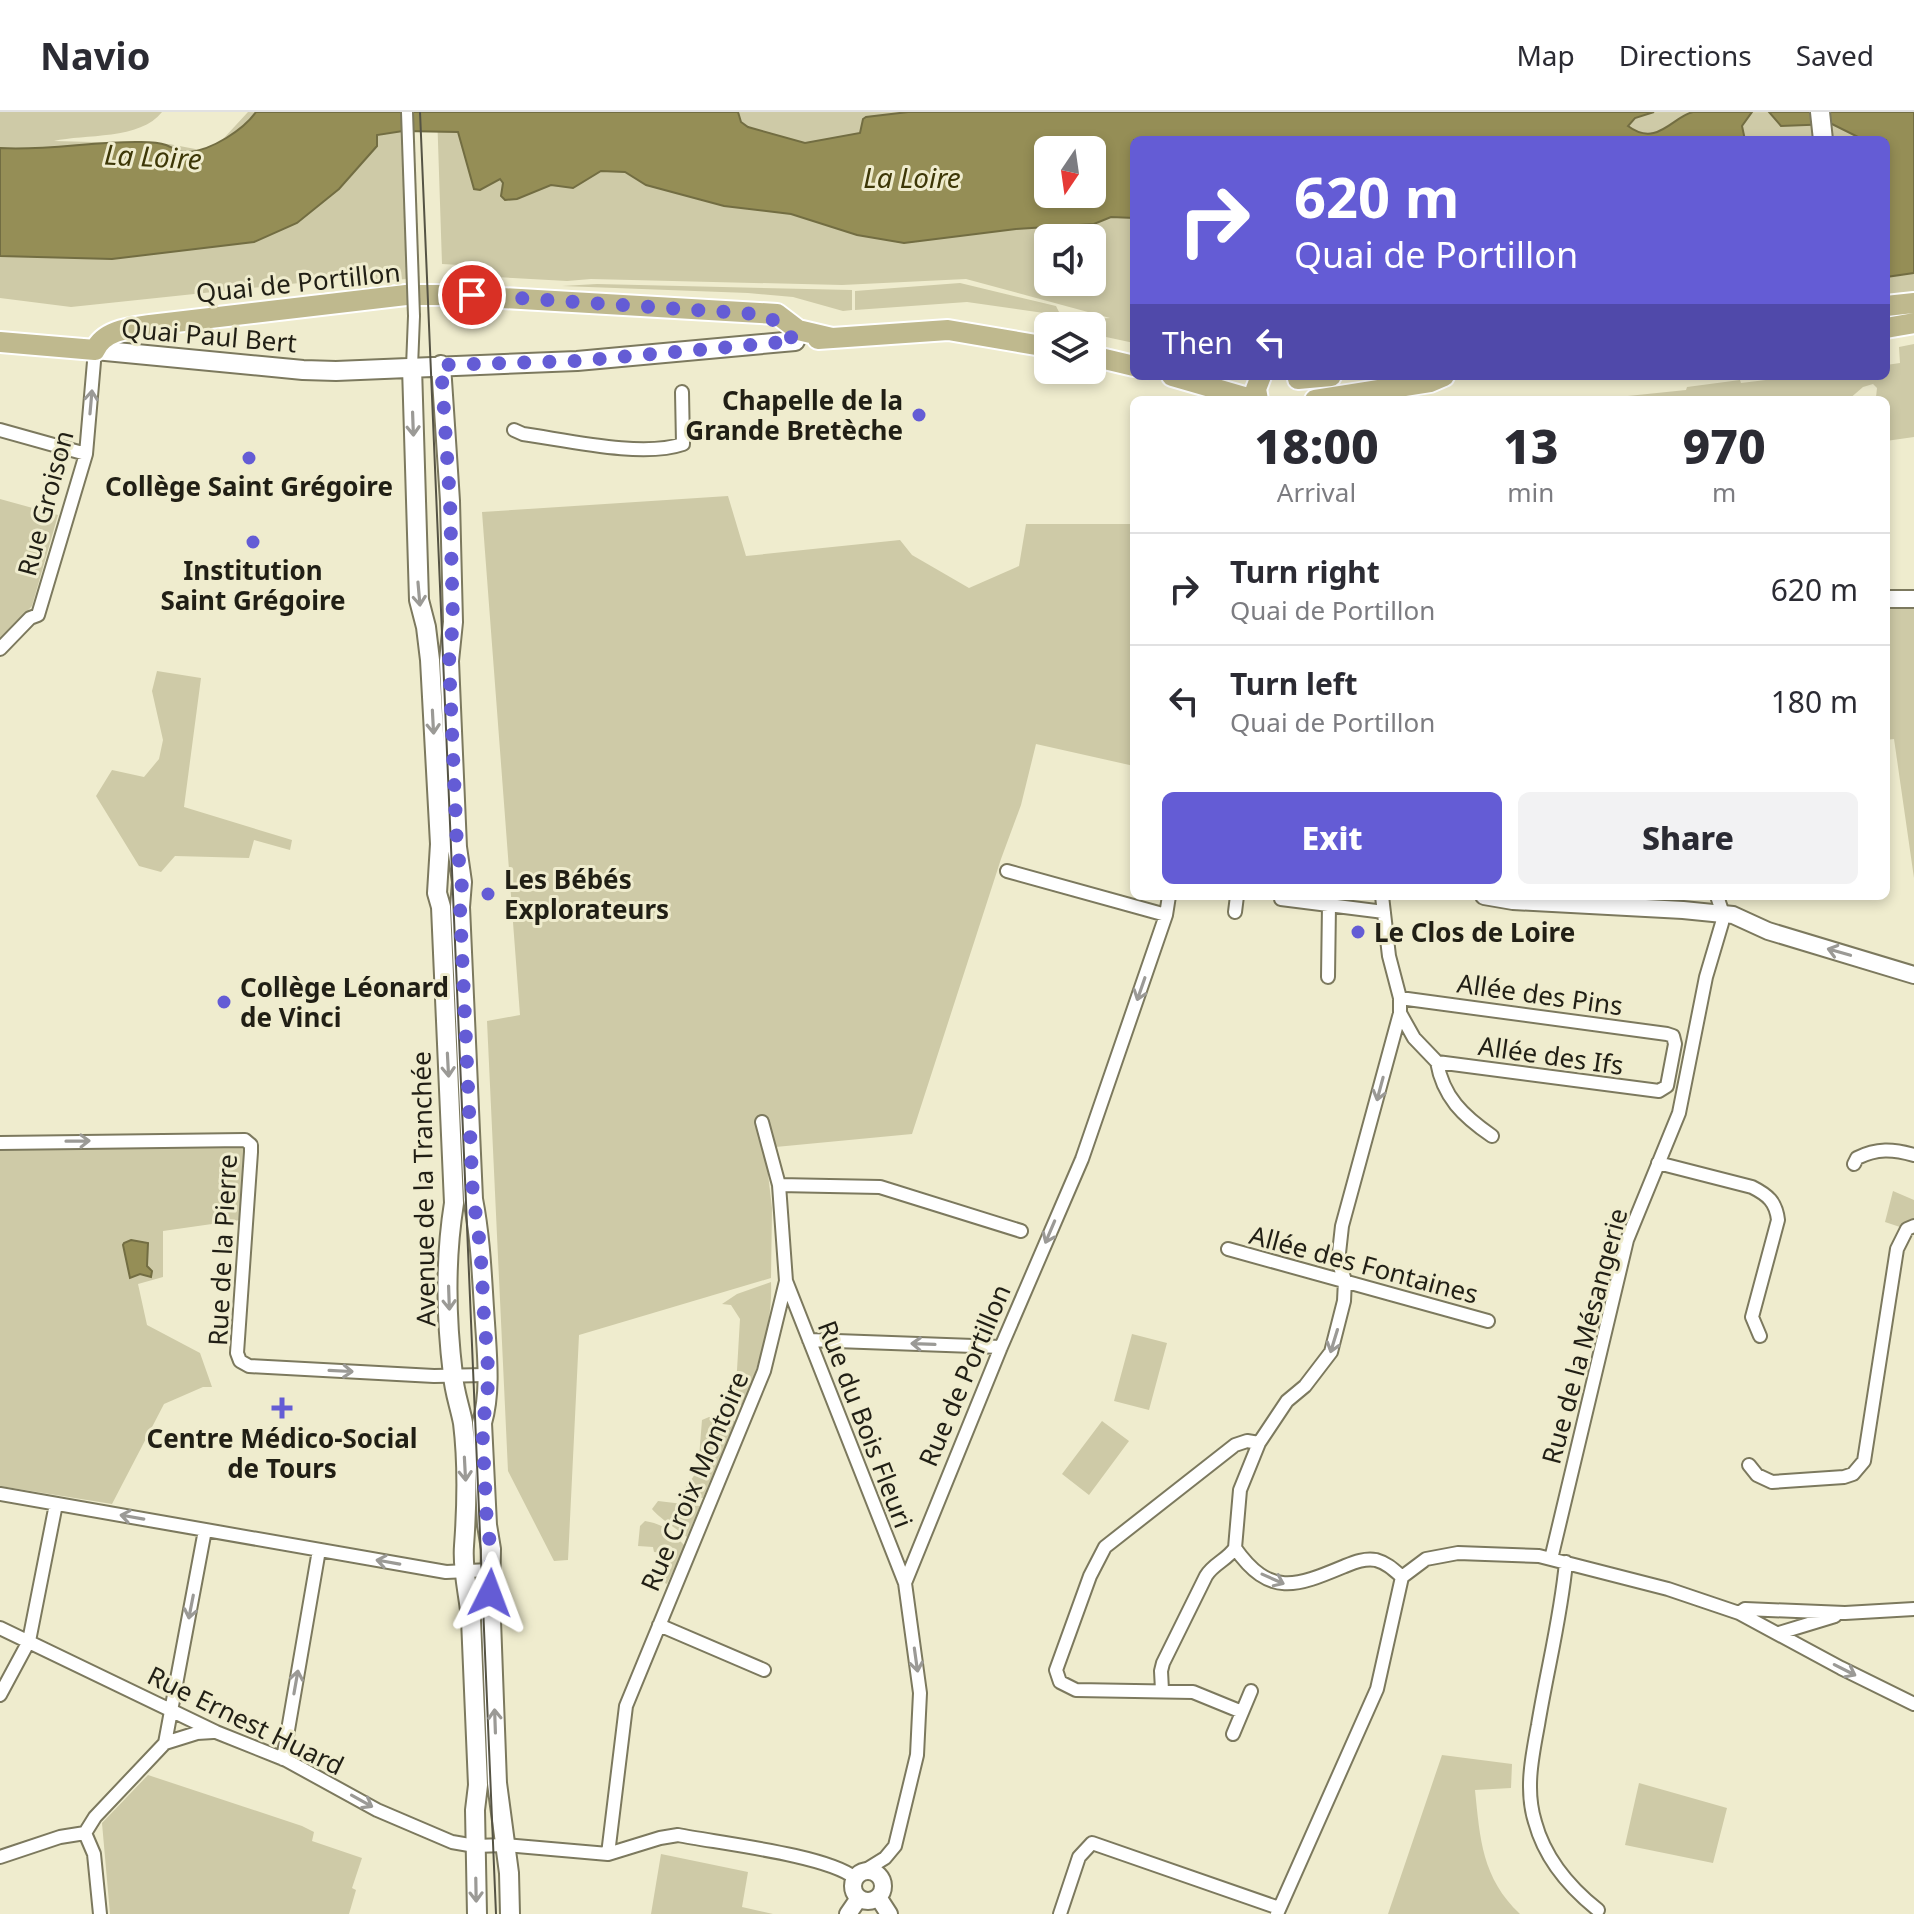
<!DOCTYPE html>
<html lang="en">
<head>
<meta charset="utf-8">
<style>
  body { margin:0; font-family:"Noto Sans",sans-serif; background:#f2f2f3; color:#2b2b33; height:100vh; display:flex; flex-direction:column; font-size:30px; white-space:nowrap }
  * { box-sizing:border-box; margin:0 }
  p { font-size:26px; color:#7c7c81 }
  .icon { flex:none; width:44px; height:44px; fill:none; stroke:currentColor; stroke-width:2; stroke-linecap:round; stroke-linejoin:round }
  .map { position:relative; flex:1; overflow:hidden }
  .drawer { position:absolute; left:1130px; top:284px; width:760px; height:504px; display:flex; flex-direction:column; background:#fff; border-radius:12px; box-shadow:0 4px 12px #0003 }
  .drawer>* { flex:none }
  .guide { position:absolute; left:1130px; top:24px; width:760px; height:244px; border-radius:12px; box-shadow:0 4px 12px #0003; background:#645cd5; color:#fff; overflow:hidden }
  .needle { width:52px; rotate:193deg }
  .buttons { position:absolute; left:1034px; top:24px; display:grid; gap:16px }
  .buttons a { display:grid; place-items:center; width:72px; height:72px; border-radius:12px; background:#fff; box-shadow:0 4px 12px #0003; font-size:40px }
  .pin { position:absolute; display:grid; place-items:center; width:68px; height:68px; color:#fff; margin:-34px; border:4px solid #fff; border-radius:50%; box-shadow:0 2px 8px #0007 }
  .me { position:absolute; width:88px; margin:-44px; rotate:3deg; stroke-linejoin:round; filter:drop-shadow(0 0 6px #0008) }
  .turn { display:flex; align-items:center; gap:28px; height:168px; padding:0 32px; font-size:36px }
  .turn .icon { width:104px; height:104px; stroke-width:2.5 }
  .turn b { display:block; font-size:56px; line-height:68px }
  .then { display:flex; align-items:center; height:76px; padding:0 32px; background:#0003; gap:16px; font-size:30px }
  .eta { display:flex; justify-content:space-evenly; align-items:center; height:136px; text-align:center }
  .eta b { font-size:48px; font-weight:800; line-height:56px }
  .button { display:flex; gap:16px; margin-top:auto; padding:16px 32px }
  .button a { flex:1; height:92px; border-radius:12px; background:#645cd5; color:#fff; font-size:32px; font-weight:800; line-height:92px; text-align:center }
  .button a+a { background:#f2f2f3; color:#2b2b33 }
  ul { padding:0; list-style:none }
  li { display:flex; align-items:center; gap:24px; height:112px; padding:0 32px; border-top:2px solid #e1e1e2 }
  li div { flex:1 }
  li b { display:block; font-size:30px }
  li em { font-style:normal }
  header { display:flex; align-items:center; gap:48px; box-sizing:border-box; height:112px; padding:0 40px; background:#fff; border-bottom:2px solid #e1e1e2 }
  header strong { font-size:38px }
  nav { display:flex; gap:44px; margin-inline-start:auto; font-size:28px }
  .map>svg:first-child { display:block }
  .green { fill:#cecaa7; fill-rule:evenodd }
  .water { fill:#958e56; stroke:#726d42; stroke-width:2; fill-rule:evenodd }
  .lines { fill:none; stroke-linecap:round; stroke-linejoin:round }
  .pedestrian-casing { stroke:#7c795e; stroke-width:14 }
  .minor-casing { stroke:#7c795e; stroke-width:16 }
  .tertiary-casing { stroke:#7c795e; stroke-width:20 }
  .secondary-casing { stroke:#7c795e; stroke-width:22 }
  .primary-casing { stroke:#fff; stroke-width:24 }
  .pedestrian { stroke:#fff; stroke-width:10 }
  .minor { stroke:#fff; stroke-width:12 }
  .tertiary { stroke:#fff; stroke-width:16 }
  .secondary { stroke:#fff; stroke-width:18 }
  .primary { stroke:#bfb98e; stroke-width:20 }
  .tram { stroke:#555344; stroke-width:2 }
  .pedestrian-bridge-casing { stroke:#7c795e; stroke-width:14; stroke-linecap:butt }
  .pedestrian-bridge { stroke:#fff; stroke-width:10 }
  .oneway { stroke:#9b9a96 }
  .route { stroke:#645cd5; stroke-width:14; stroke-dasharray:0 25.2 }
  .poi-dot { fill:#645cd5; stroke:#efecce; stroke-width:3 }
  .labels { text-anchor:middle; dominant-baseline:central; stroke-width:6; stroke-linejoin:round; paint-order:stroke }
  .street-label { font-size:26px; fill:#211f15; stroke:#efecce }
  .poi-label { font-size:26px; font-weight:bold; fill:#211f15; stroke:#efecce }
  .water-label { font-size:28px; font-style:italic; fill:#3d3707; stroke:#efecce }
</style>
</head>
<body>
<header>
<strong>Navio</strong>
<nav><a>Map</a><a>Directions</a><a>Saved</a></nav>
</header>
<div class="map">
<svg width="1914" height="1802" viewBox="0 0 1914 1802">
  <rect width="100%" height="100%" fill="#efecce"/>
  <path class="green" d="M 0,0 L 162,0 C 141,28 84,22 54,29 L 169,32 L 211,40 L 248,0 L 410,0 L 409,167 L 389,168 L 357,165 L 71,195 L 0,186 Z
    M 437,0 L 1796,0 L 1819,11 L 1832,12 L 1843,16 L 1914,0 L 1914,184 L 1886,187 L 1886,28 L 1134,28 L 1134,231 L 1092,222 L 1092,214 L 1052,214 L 1038,211 L 1110,206 L 966,167 L 842,173 L 591,167 L 567,169 L 461,163 L 460,153 L 442,152 ZM 1048,38 L 1092,38 L 1092,82 L 1048,82 ZM 1048,126 L 1092,126 L 1092,170 L 1048,170 Z
    M 960,171 L 1056,194 L 1059,200 L 1058,203 L 967,190 L 855,198 L 855,179 Z
    M 597,172 L 852,178 L 852,198 L 843,199 L 793,185 L 748,181 L 562,174 Z
    M 1914,232 L 1914,325 L 1886,329 L 1886,288 L 1873,288 L 1876,285 L 1877,276 L 1873,272 L 1863,275 L 1848,288 L 1589,288 L 1686,278 L 1687,275 L 1740,268 L 1741,271 L 1800,264 L 1886,264 L 1886,253 L 1900,251 L 1899,235 Z
    M 728,384 L 746,444 L 900,428 L 912,443 L 969,476 L 1019,454 L 1026,412 L 1134,412 L 1134,654 L 1036,632 L 1021,693 L 1001,747 L 912,1022 L 765,1036 L 772,1096 L 771,1166 L 579,1223 L 568,1448 L 554,1449 L 508,1359 L 487,909 L 520,903 L 482,400 Z
    M 0,387 L 58,403 L 32,494 L 0,529 Z
    M 1886,491 L 1914,491 L 1914,766 L 1894,627 L 1886,628 Z
    M 157,559 L 201,566 L 184,695 L 292,728 L 290,738 L 254,728 L 249,746 L 175,744 L 161,760 L 139,754 L 96,684 L 112,658 L 144,665 L 159,647 L 163,628 L 152,579 Z
    M 239,1033 L 244,1038 L 240,1108 L 163,1119 L 163,1165 L 138,1172 L 147,1213 L 200,1241 L 212,1275 L 203,1275 L 164,1292 L 112,1392 L 0,1374 L 0,1036 Z
    M 1893,1079 L 1914,1088 L 1914,1107 L 1900,1115 L 1885,1110 Z
    M 771,1170 C 773,1212 758,1255 743,1293 L 735,1292 L 740,1207 L 731,1193 L 722,1192 L 737,1182 Z
    M 1132,1222 L 1167,1231 L 1149,1298 L 1114,1289 Z
    M 709,1305 L 736,1309 L 703,1386 L 690,1385 L 686,1382 L 686,1375 L 698,1358 L 702,1308 Z
    M 1102,1309 L 1129,1329 L 1089,1383 L 1062,1362 Z
    M 658,1389 L 700,1394 L 687,1425 C 677,1417 659,1406 652,1397 Z
    M 645,1409 C 664,1412 672,1420 685,1434 L 667,1472 L 665,1471 L 669,1441 L 654,1440 L 653,1435 L 638,1434 L 640,1414 Z
    M 1442,1643 L 1512,1652 L 1511,1676 L 1475,1678 C 1480,1727 1482,1766 1520,1802 L 1388,1802 Z
    M 148,1663 L 302,1714 L 314,1720 L 312,1729 L 362,1746 L 352,1776 L 356,1778 L 349,1802 L 110,1802 L 102,1711 Z
    M 1639,1671 L 1727,1696 L 1713,1751 L 1625,1733 Z
    M 661,1742 L 748,1760 L 742,1795 L 773,1802 L 651,1802 Z"/>
  <path class="water" d="M 256,0 L 738,0 L 741,10 L 748,15 L 805,31 L 860,21 L 863,7 L 866,5 L 908,0 L 1654,0 L 1635,6 L 1628,14 C 1657,36 1673,4 1693,0 C 1711,0 1733,0 1752,0 L 1742,14 L 1745,28 L 1134,28 L 1134,106 L 1111,105 L 1094,112 L 1016,117 L 904,131 L 857,123 L 791,102 L 724,94 L 646,73 L 625,60 L 601,59 L 573,76 L 551,73 L 517,87 L 505,88 L 501,84 L 503,71 L 500,67 L 480,78 L 474,77 L 458,20 L 403,19 L 377,23 L 377,34 L 339,77 L 297,111 L 254,130 L 112,147 L 0,144 L 0,36 C 47,39 94,29 141,30 C 150,30 158,30 166,33 C 174,36 180,41 189,40 C 212,38 243,18 256,0 ZM 1048,38 L 1092,38 L 1092,82 L 1048,82 Z
    M 1769,0 L 1914,0 L 1914,161 L 1886,165 L 1886,46 L 1889,41 L 1886,28 L 1864,28 L 1832,12 L 1781,14 Z
    M 131,1128 L 148,1131 L 147,1154 L 152,1159 L 151,1165 L 140,1162 L 130,1166 L 123,1133 L 124,1131 Z"/>
  <g class="lines">
    <g class="pedestrian-casing">
      <path id="pedestrian" d="M 412,255 L 414,204"/>
    </g>
    <g class="minor-casing">
      <path id="minor" d="M 0,318 L 86,342
        M 514,318 L 523,322 C 566,328 642,346 683,332 L 682,280
        M 0,537 L 30,506 L 38,503 L 86,342 L 95,238
        M 1007,759 L 1166,803
        M 1382,784 L 1389,844 L 1400,886 L 1400,901 L 1342,1114 L 1338,1150 L 1345,1168 L 1344,1189 L 1331,1240 L 1305,1274 L 1287,1289 L 1259,1331 L 1240,1378 L 1235,1436 C 1270,1486 1297,1474 1345,1454 C 1355,1450 1365,1446 1376,1448 C 1387,1451 1394,1458 1402,1465
        M 1281,787 L 1384,800
        M 1235,800 L 1237,784
        M 1328,865 L 1329,793
        M 1400,901 L 1414,926 L 1437,950 L 1659,979 L 1667,974 L 1675,932 L 1673,924 L 1667,922 L 1400,886
        M 1437,950 C 1443,985 1463,1004 1492,1024
        M 0,1031 L 245,1028 L 251,1033 L 251,1040 L 237,1241 L 240,1249 L 249,1254 L 434,1264 L 486,1263
        M 1658,1051 L 1752,1075 C 1768,1083 1776,1090 1778,1108 L 1752,1205 L 1760,1224
        M 1854,1052 L 1857,1046 C 1877,1036 1893,1037 1914,1043
        M 779,1073 L 880,1075 L 1021,1119
        M 1228,1137 L 1488,1209
        M 786,1169 L 905,1471
        M 809,1228 L 1001,1235
        M 1749,1353 L 1757,1363 L 1772,1370 L 1844,1365 L 1853,1362 L 1864,1349 L 1897,1137 L 1907,1117 L 1914,1114
        M 0,1382 L 446,1460 L 490,1458
        M 1551,1447 L 1627,1128 L 1679,1001 L 1706,865 L 1722,811 L 1723,802 L 1717,784
        M 1566,1450 C 1561,1505 1547,1558 1538,1613 C 1532,1645 1525,1678 1535,1710 C 1545,1747 1569,1775 1598,1798
        M 1739,1501 L 1745,1497 L 1845,1501 L 1914,1497
        M 659,1513 L 764,1558
        M 0,1516 L 216,1620 L 286,1648 L 377,1698 L 452,1730 L 475,1734 L 505,1733 L 608,1742 L 660,1726 L 678,1723 C 718,1731 827,1743 855,1766
        M 1779,1521 L 1835,1504
        M 1162,1578 L 1161,1559 L 1163,1551 L 1206,1464 C 1213,1452 1227,1448 1235,1436
        M 0,1583 L 29,1529 L 56,1392
        M 1242,1600 L 1193,1580 L 1076,1578 L 1060,1570 L 1056,1558 L 1090,1464 L 1105,1435 L 1235,1333 L 1247,1329 L 1259,1331
        M 1233,1622 L 1251,1579
        M 165,1631 L 197,1621 L 213,1620
        M 283,1647 L 319,1438
        M 85,1721 L 95,1705 L 165,1631 L 205,1418
        M 85,1721 L 94,1742 L 100,1802
        M 608,1742 L 626,1594 L 764,1259 L 786,1169 L 779,1073 L 762,1010
        M 0,1745 L 60,1725 L 85,1721
        M 864,1759 L 885,1746 L 895,1734 L 917,1643 L 920,1581 L 905,1471 L 1001,1235 L 1082,1047 L 1166,803 L 1169,784
        M 1060,1802 L 1079,1745 L 1092,1731 L 1279,1796
        M 1277,1802 L 1377,1577 L 1402,1465 L 1426,1447 L 1458,1441 L 1539,1444 L 1668,1477 L 1739,1501 L 1841,1556 L 1914,1592"/>
    </g>
    <g class="tertiary-casing">
      <path id="tertiary" d="M 1886,487 L 1914,487
        M 1484,784 L 1513,789 L 1683,798 L 1733,803 L 1768,819 L 1914,863
        M853 1774a15 15 0 1 1 30 0a15 15 0 1 1-30 0Z
        M 878,1785 L 889,1802
        M 848,1802 L 859,1786"/>
    </g>
    <g class="secondary-casing">
      <path id="secondary" d="M 1820,0 L 1823,28
        M 95,238 L 303,258 L 336,259 L 577,249 L 795,229
        M 441,253 L 450,389 L 453,510 L 449,549 L 457,735 L 462,770 L 460,795 L 473,1087 C 481,1128 482,1169 485,1211 C 487,1243 491,1280 482,1311 L 487,1413 L 491,1437 L 490,1481 L 497,1671 L 509,1761 L 510,1802
        M 412,255 L 419,488 L 426,515 L 430,548 L 440,732 L 437,781 L 441,795 L 454,1091 C 445,1147 446,1206 453,1263 C 454,1279 460,1295 463,1311 C 468,1352 467,1393 464,1434 C 462,1459 469,1483 471,1507 L 478,1673 L 475,1698 L 477,1802"/>
    </g>
    <g class="primary-casing">
      <path id="primary" d="M 1886,194 L 1914,191
        M 1886,216 L 1914,211
        M 818,227 L 948,218 L 1048,235
        M 0,230 L 95,238 C 104,218 130,216 150,213 L 406,183 L 451,183 L 777,202 L 798,218 L 832,226
        M 1092,244 L 1134,254
        M 1172,264 L 1255,288
        M 1298,267 L 1331,264
        M 1258,288 L 1256,277 L 1261,264
        M 1315,288 L 1430,270 L 1444,264"/>
    </g>
    <use href="#pedestrian" class="pedestrian"/>
    <use href="#minor" class="minor"/>
    <use href="#tertiary" class="tertiary"/>
    <use href="#secondary" class="secondary"/>
    <use href="#primary" class="primary"/>
    <path class="tram" d="M 420,0 L 496,1802"/>
    <g class="pedestrian-bridge-casing">
      <path id="pedestrian-bridge" d="M 407,0 L 414,204"/>
    </g>
    <use href="#pedestrian-bridge" class="pedestrian-bridge"/>
  </g>
  <defs><path id="oneway-shaft" d="M-6 0H5M1.5-3L5.5 0L1.5 3" fill="none" stroke-width="1.6" stroke-linecap="round" stroke-linejoin="round" transform="scale(2)"/></defs>
  <g class="oneway">
    <use href="#oneway-shaft" transform="translate(91 290) rotate(-85)"/>
    <use href="#oneway-shaft" transform="translate(413 312) rotate(88)"/>
    <use href="#oneway-shaft" transform="translate(419 482) rotate(85)"/>
    <use href="#oneway-shaft" transform="translate(433 610) rotate(87)"/>
    <use href="#oneway-shaft" transform="translate(1839 840) rotate(-164)"/>
    <use href="#oneway-shaft" transform="translate(1141 877) rotate(109)"/>
    <use href="#oneway-shaft" transform="translate(448 953) rotate(87)"/>
    <use href="#oneway-shaft" transform="translate(1380 977) rotate(105)"/>
    <use href="#oneway-shaft" transform="translate(78 1029) rotate(-1)"/>
    <use href="#oneway-shaft" transform="translate(1050 1120) rotate(113)"/>
    <use href="#oneway-shaft" transform="translate(449 1186) rotate(88)"/>
    <use href="#oneway-shaft" transform="translate(1334 1229) rotate(107)"/>
    <use href="#oneway-shaft" transform="translate(923 1232) rotate(-178)"/>
    <use href="#oneway-shaft" transform="translate(341 1259) rotate(3)"/>
    <use href="#oneway-shaft" transform="translate(465 1357) rotate(87)"/>
    <use href="#oneway-shaft" transform="translate(132 1405) rotate(-170)"/>
    <use href="#oneway-shaft" transform="translate(388 1450) rotate(-170)"/>
    <use href="#oneway-shaft" transform="translate(1273 1467) rotate(24)"/>
    <use href="#oneway-shaft" transform="translate(191 1495) rotate(101)"/>
    <use href="#oneway-shaft" transform="translate(916 1548) rotate(82)"/>
    <use href="#oneway-shaft" transform="translate(1845 1558) rotate(27)"/>
    <use href="#oneway-shaft" transform="translate(296 1570) rotate(-80)"/>
    <use href="#oneway-shaft" transform="translate(495 1609) rotate(-92)"/>
    <use href="#oneway-shaft" transform="translate(362 1689) rotate(29)"/>
    <use href="#oneway-shaft" transform="translate(476 1778) rotate(89)"/>
  </g>
  <g class="lines">
    <path class="route" d="M 472,183 L 756,202 L 773,208 L 795,229 L 577,249 L 441,253 L 450,389 L 453,510 L 449,549 L 457,735 L 462,770 L 460,795 L 473,1087 C 481,1126 482,1165 484,1205 C 487,1239 492,1278 482,1311 L 487,1413 L 491,1437 L 490,1481"/>
  </g>
  <g class="poi-dot">
    <circle cx="919" cy="303" r="8"/>
    <circle cx="249" cy="346" r="8"/>
    <circle cx="253" cy="430" r="8"/>
    <circle cx="488" cy="782" r="8"/>
    <circle cx="1358" cy="820" r="8"/>
    <circle cx="224" cy="890" r="8"/>
    <path d="M278 1284h8v8h8v8h-8v8h-8v-8h-8v-8h8z"/>
  </g>
  <g class="labels">
    <g class="street-label">
      <text transform="translate(298 170) rotate(-6)">Quai de Portillon</text>
      <text transform="translate(209 223) rotate(5)">Quai Paul Bert</text>
      <text transform="translate(45 391) rotate(-75)">Rue Groison</text>
      <text transform="translate(1540 882) rotate(8)">Allée des Pins</text>
      <text transform="translate(1551 943) rotate(8)">Allée des Ifs</text>
      <text transform="translate(423 1077) rotate(-91)">Avenue de la Tranchée</text>
      <text transform="translate(222 1138) rotate(-87)">Rue de la Pierre</text>
      <text transform="translate(1364 1152) rotate(15)">Allée des Fontaines</text>
      <text transform="translate(1584 1224) rotate(-75)">Rue de la Mésangerie</text>
      <text transform="translate(964 1263) rotate(-67)">Rue de Portillon</text>
      <text transform="translate(866 1312) rotate(69)">Rue du Bois Fleuri</text>
      <text transform="translate(694 1369) rotate(-67)">Rue Croix Montoire</text>
      <text transform="translate(246 1608) rotate(26)">Rue Ernest Huard</text>
    </g>
    <g class="poi-label">
      <text x="903" y="288" text-anchor="end">Chapelle de la<tspan x="903" dy="30">Grande Bretèche</tspan></text>
      <text x="249" y="374">Collège Saint Grégoire</text>
      <text x="253" y="458">Institution<tspan x="253" dy="30">Saint Grégoire</tspan></text>
      <text x="504" y="767" text-anchor="start">Les Bébés<tspan x="504" dy="30">Explorateurs</tspan></text>
      <text x="1374" y="820" text-anchor="start">Le Clos de Loire</text>
      <text x="240" y="875" text-anchor="start">Collège Léonard<tspan x="240" dy="30">de Vinci</tspan></text>
      <text x="282" y="1326">Centre Médico-Social<tspan x="282" dy="30">de Tours</tspan></text>
    </g>
    <g class="water-label">
      <text transform="translate(153 44) rotate(3)">La Loire</text>
      <text x="912" y="65">La Loire</text>
    </g>
  </g>
</svg>
<div class="buttons">
<a><svg class="needle" viewBox="-14 -14 28 28"><path d="M0-13l5 13h-10z" fill="#e53935"/><path d="M0 13l5-13h-10z" fill="#7c7c81"/></svg></a>
<a><svg class="icon" aria-label="sound" viewBox="0 0 24 24"><path d="M4 9h4l5-4v14l-5-4H4zM17 9q2 3 0 6"/></svg></a>
<a><svg class="icon" aria-label="layers" viewBox="0 0 24 24"><path d="M12 4l9 5-9 5-9-5zM3 14l9 5 9-5"/></svg></a>
</div>
<div class="pin" style="left:472px;top:183px;background:#d93025"><svg class="icon" aria-label="arrive" viewBox="0 0 24 24"><path d="M6 21V4h12l-3 4 3 4H6"/></svg></div>
<svg class="me" style="left:490px;top:1481px" viewBox="-20 -20 40 40"><path d="M0-17L14 15 0 8-14 15z" fill="#645cd5" stroke="#fff" stroke-width="4"/></svg>
<div class="guide">
<div class="turn"><svg class="icon" aria-label="right" viewBox="0 0 24 24"><path d="M7 20v-9h11M14 6l5 5-5 5"/></svg><div><b>620 m</b>Quai de Portillon</div></div>
<div class="then">Then<svg class="icon" aria-label="left" viewBox="0 0 24 24"><path d="M17 20v-9H6M10 6l-5 5 5 5"/></svg></div>
</div>
<section class="drawer">
<div class="eta">
<div><b>18:00</b><p>Arrival</p></div>
<div><b>13</b><p>min</p></div>
<div><b>970</b><p>m</p></div>
</div>
<ul>
<li><svg class="icon" aria-label="right" viewBox="0 0 24 24"><path d="M7 20v-9h11M14 6l5 5-5 5"/></svg><div><b>Turn right</b><p>Quai de Portillon</p></div><em>620 m</em></li>
<li><svg class="icon" aria-label="left" viewBox="0 0 24 24"><path d="M17 20v-9H6M10 6l-5 5 5 5"/></svg><div><b>Turn left</b><p>Quai de Portillon</p></div><em>180 m</em></li>
</ul>
<div class="button"><a>Exit</a><a>Share</a></div>
</section>
</div>
</body>
</html>
